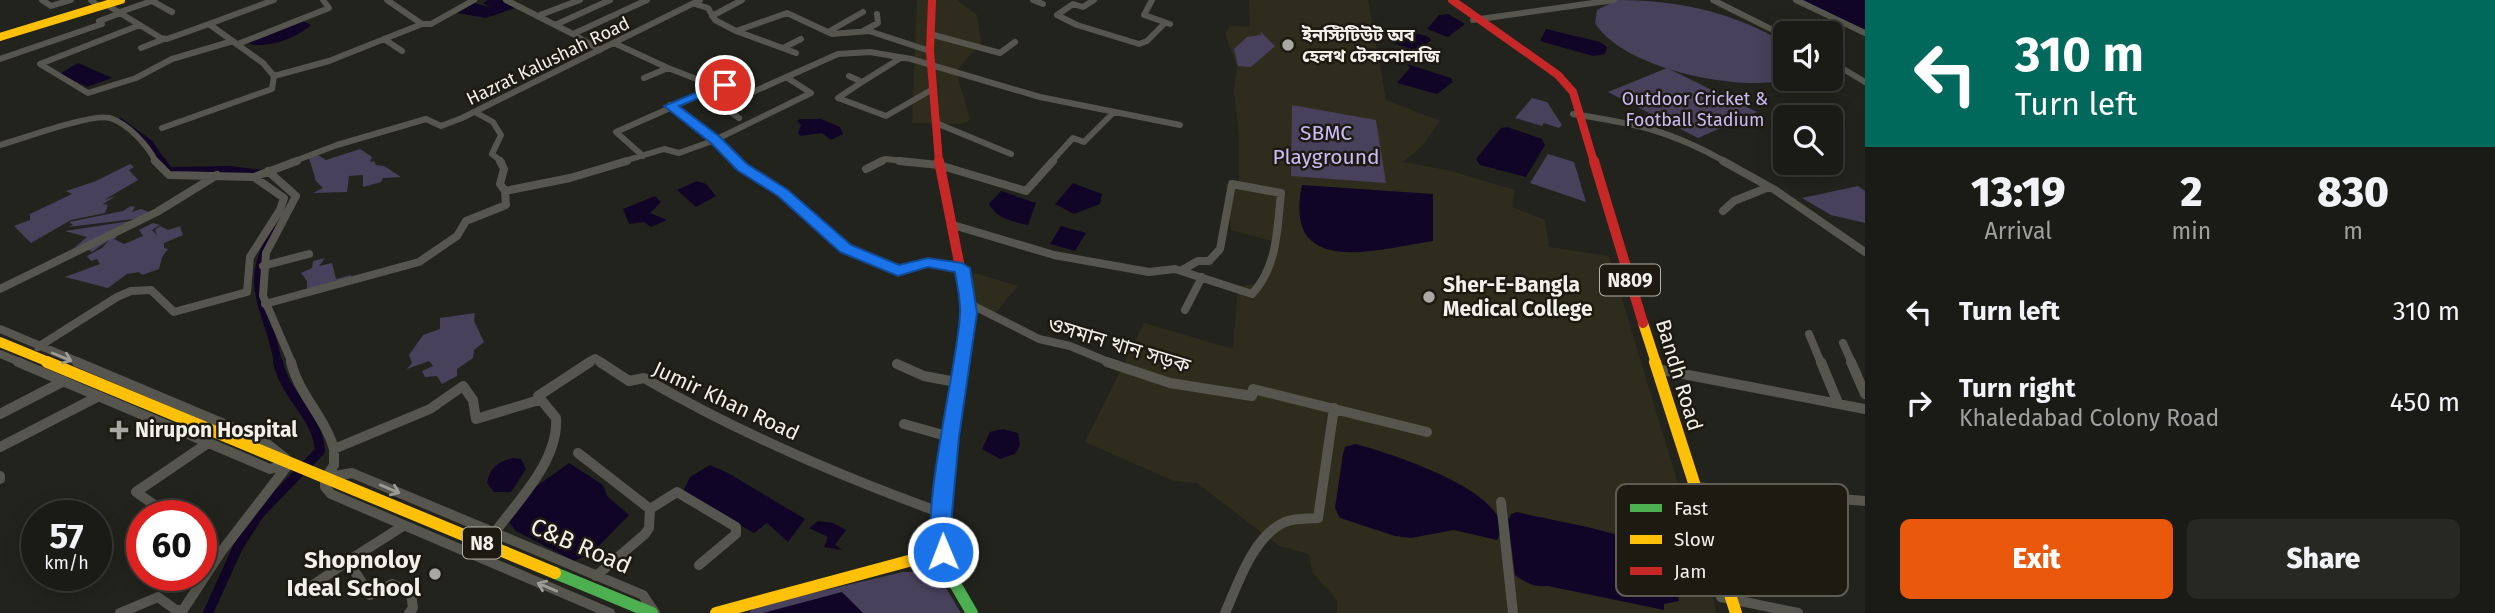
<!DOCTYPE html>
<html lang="en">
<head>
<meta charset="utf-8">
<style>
  body { margin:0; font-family:"Fira Sans","Noto Sans Bengali",sans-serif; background:#272723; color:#f1f3f6; height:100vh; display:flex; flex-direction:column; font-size:26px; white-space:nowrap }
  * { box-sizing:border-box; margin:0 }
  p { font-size:23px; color:#9fa1a1 }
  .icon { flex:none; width:38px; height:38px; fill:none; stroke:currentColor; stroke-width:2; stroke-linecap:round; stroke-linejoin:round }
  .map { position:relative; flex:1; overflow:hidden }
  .side { display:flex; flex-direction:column; background:#1a1a16; width:630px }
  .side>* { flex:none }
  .top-card { background:#00695c; color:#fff; overflow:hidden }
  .fabs { position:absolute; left:1773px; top:21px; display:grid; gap:14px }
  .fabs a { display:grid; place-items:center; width:70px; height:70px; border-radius:10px; background:#1a1a16; box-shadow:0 4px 18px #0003,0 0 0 2px #383835; font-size:35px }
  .speed { position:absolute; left:21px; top:500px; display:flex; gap:14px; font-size:35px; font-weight:700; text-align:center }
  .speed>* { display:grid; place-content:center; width:91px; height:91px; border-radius:50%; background:#1a1a16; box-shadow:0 4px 18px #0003,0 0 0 2px #383835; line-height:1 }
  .speed small { font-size:18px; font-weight:400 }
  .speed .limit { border:10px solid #d22; background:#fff; color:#111 }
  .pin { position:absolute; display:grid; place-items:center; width:60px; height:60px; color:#fff; margin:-30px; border:4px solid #fff; border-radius:50%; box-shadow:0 2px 7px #0007 }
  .me { position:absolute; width:77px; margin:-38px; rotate:359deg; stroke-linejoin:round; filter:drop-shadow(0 0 5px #0008) }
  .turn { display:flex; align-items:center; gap:24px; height:147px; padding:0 35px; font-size:32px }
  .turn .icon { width:91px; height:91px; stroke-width:2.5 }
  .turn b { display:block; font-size:49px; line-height:60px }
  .eta { display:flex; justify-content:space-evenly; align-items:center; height:119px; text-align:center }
  .eta b { font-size:42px; font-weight:800; line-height:49px }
  .cta { display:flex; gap:14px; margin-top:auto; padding:14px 35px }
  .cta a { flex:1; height:80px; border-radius:10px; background:#ea580c; color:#fff; font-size:28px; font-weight:800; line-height:80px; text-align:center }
  .cta a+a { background:#272723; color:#f1f3f6 }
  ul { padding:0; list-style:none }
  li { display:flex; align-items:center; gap:21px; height:91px; padding:0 35px }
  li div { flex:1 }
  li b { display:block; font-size:26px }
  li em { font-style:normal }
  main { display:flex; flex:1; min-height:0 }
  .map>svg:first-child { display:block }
  .built { fill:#2e2d1d }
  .green { fill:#47415c }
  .water { fill:#110527 }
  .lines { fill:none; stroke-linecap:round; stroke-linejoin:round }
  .canal-far2 { stroke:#110527; stroke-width:6 }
  .canal-far1 { stroke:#110527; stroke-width:8 }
  .canal { stroke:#110527; stroke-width:10 }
  .street-far2 { stroke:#56564e; stroke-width:6 }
  .street-far1 { stroke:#56564e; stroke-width:8 }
  .street { stroke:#56564e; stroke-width:10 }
  .fast { stroke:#4caf50; stroke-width:12 }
  .slow-far2 { stroke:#ffc107; stroke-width:8 }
  .slow-far1 { stroke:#ffc107; stroke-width:10 }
  .slow { stroke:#ffc107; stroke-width:12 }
  .jam-far2 { stroke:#c62828; stroke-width:8 }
  .jam-far1 { stroke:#c62828; stroke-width:10 }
  .jam { stroke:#c62828; stroke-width:12 }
  .oneway { stroke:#9c9b94 }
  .route { fill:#1a73e8; stroke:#114b97; stroke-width:2 }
  .poi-dot { fill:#a9a8a2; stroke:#1d1b11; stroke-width:2.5 }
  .labels { text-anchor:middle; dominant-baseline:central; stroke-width:5; stroke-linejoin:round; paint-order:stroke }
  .far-poi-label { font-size:18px; font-weight:bold; fill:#f1f0e9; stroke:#1d1b11; text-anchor:start }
  .far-street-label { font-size:18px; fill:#f1f0e9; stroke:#1d1b11 }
  .far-park-label { font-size:18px; fill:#c8bdf9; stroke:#1d1b11 }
  .shield { fill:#1d1b11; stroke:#b1b0a8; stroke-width:2 }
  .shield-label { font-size:19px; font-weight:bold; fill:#f1f0e9 }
  .park-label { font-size:21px; fill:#c8bdf9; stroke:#1d1b11 }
  .poi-label { font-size:21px; font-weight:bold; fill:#f1f0e9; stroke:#1d1b11; text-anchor:start }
  .street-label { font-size:21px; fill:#f1f0e9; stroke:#1d1b11 }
  .near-street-label { font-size:24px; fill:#f1f0e9; stroke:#1d1b11 }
  .near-poi-label { font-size:24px; font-weight:bold; fill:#f1f0e9; stroke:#1d1b11; text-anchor:end }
  .key { fill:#1d1b11; stroke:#5d5b52; stroke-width:2 }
  .key-label { font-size:19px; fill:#f1f0e9 }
</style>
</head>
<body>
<main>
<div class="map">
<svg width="1865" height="613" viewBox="0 0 1865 613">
  <rect width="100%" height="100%" fill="#23231d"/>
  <path class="built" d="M 917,0 L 957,0 L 977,15 L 981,43 L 956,71 L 970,120 L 962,124 L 912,123 Z
    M 1249,0 L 1368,0 L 1386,100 L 1440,121 L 1421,147 L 1403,162 L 1447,170 L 1515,190 L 1512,207 L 1545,220 L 1549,247 L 1609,256 L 1717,613 L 1337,613 L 1337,600 L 1312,572 L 1309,554 L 1279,546 L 1197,483 L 1174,481 L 1085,442 L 1144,323 L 1233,349 L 1238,287 L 1258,283 L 1267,266 L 1272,241 L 1231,230 L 1226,184 L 1239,186 L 1239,137 L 1234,90 L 1237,67 L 1225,34 L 1230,26 L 1250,27 Z
    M 968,271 L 1018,286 L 994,314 L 971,301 Z"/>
  <path class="green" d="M 1617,0 C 1678,0 1733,12 1785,43 L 1785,79 L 1789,79 C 1741,93 1623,69 1595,23 L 1597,10 Z
    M 1260,31 L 1275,46 L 1251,67 L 1238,66 L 1234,49 L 1247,37 L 1261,35 Z
    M 1667,68 L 1757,112 L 1698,138 L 1608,92 Z
    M 1532,98 L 1547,102 L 1562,125 L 1559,128 L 1544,123 L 1542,126 L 1515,118 Z
    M 1292,105 L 1376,120 L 1386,183 L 1291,176 Z
    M 360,149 L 372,157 L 370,162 L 374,161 L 376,165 L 384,166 L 401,177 L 383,178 L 381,182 L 363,187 L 363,175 L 349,176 L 347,192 L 313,193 L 323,188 L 316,181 L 309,158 L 318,155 L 326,160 Z
    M 1548,154 L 1574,162 L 1586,202 L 1530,183 Z
    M 130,164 L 134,167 L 129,170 L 138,180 L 104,200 L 116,196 L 103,204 L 108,205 L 105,213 L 71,220 L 31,243 L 14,226 L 30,220 L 30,214 L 72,194 L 66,191 L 96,181 Z
    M 1858,186 L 1865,191 L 1865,223 L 1831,215 L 1802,198 Z
    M 131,206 L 135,207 L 132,212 L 141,209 L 149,212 L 143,218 L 68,227 L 73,225 L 69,222 L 123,211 Z
    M 144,219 L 115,235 L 117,237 L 114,239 L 124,244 L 143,236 L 139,230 L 153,223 L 160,225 L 152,230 L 157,235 L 155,230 L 160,226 L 168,230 L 184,225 L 180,227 L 183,235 L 164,243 L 164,248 L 168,249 L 162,257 L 159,269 L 142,275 L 139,272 L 127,274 L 108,288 L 65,277 L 100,264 L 97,259 L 91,261 L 87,256 L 102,248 L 109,240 L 92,252 L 87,249 L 73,249 L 87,237 L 65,231 Z
    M 325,258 L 319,266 L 332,263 L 336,279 L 351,275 L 352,279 L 307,290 L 307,281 L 301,273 L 312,268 L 313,261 Z
    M 475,313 L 474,321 L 484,342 L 474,350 L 473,358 L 457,369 L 457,376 L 442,384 L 437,376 L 425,377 L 422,371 L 433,366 L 429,361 L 407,369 L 412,363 L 409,355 L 423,335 L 440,329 L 440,318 Z
    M 903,572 L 921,572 L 940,578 L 961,613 L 749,613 L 754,607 Z"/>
  <path class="water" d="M 488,0 L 501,0 L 515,8 L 486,18 L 457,13 L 474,3 L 490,7 L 483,3 Z
    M 1801,0 L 1865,0 L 1865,30 Z
    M 1448,14 L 1465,24 L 1448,37 L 1427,29 L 1439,15 Z
    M 303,21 L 311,25 C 297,38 265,50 247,43 Z
    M 1399,28 L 1429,37 L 1431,40 L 1417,51 L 1393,43 L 1401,37 L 1396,29 Z
    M 1546,29 L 1600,42 L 1607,47 L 1605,54 L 1593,56 L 1540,41 Z
    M 78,63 L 112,78 L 87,87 L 60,74 Z
    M 1407,64 L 1451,78 L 1453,82 L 1437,94 L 1397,83 L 1410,68 Z
    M 800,119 L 821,119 L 840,127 L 843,134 L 831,140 L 822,133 L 801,136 L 798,133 L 801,125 L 797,121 Z
    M 1507,127 L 1542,139 L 1545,145 L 1526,177 L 1480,165 L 1476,159 L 1501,128 Z
    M 697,181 L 706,184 L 716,196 L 696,207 L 677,190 Z
    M 1073,183 L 1102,194 L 1100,204 L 1074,214 L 1055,204 Z
    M 1302,185 L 1433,194 L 1433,241 C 1378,249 1282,280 1302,185 Z
    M 1001,191 L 1036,203 L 1028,225 C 1012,221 998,220 989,204 Z
    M 655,196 L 661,202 L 650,213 L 667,220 L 651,227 L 644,222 L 629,224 L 623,209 Z
    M 1061,226 L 1086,233 L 1075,251 L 1050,244 Z
    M 1003,429 L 1018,433 L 1020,445 L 1015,454 L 1000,459 L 982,449 L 990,432 Z
    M 1355,444 C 1384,451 1525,495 1497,540 L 1454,530 L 1411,538 L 1395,536 L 1340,518 L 1335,508 L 1343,454 L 1345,447 Z
    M 513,458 L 521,459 L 526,469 L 511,492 L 494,492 L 487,483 C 490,467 498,462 513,458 Z
    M 569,463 L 603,485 L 607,496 L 629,515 L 591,554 L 574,561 L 516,531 L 509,522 L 530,491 Z
    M 710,465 L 728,473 L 805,519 L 788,542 L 767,523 L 754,533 L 683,492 L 690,477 Z
    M 1517,512 C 1557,522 1635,532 1664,556 C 1676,566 1677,586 1679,601 L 1664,604 L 1664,610 L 1548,586 C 1534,587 1526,583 1515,575 L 1508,520 L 1511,514 Z
    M 818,521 L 833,523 L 846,530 L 835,545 L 842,550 L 824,547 L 828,537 L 809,528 Z
    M 842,592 L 863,613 L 763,613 Z"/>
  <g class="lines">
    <path class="canal-far2" d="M 120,121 L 150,143 L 163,162"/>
    <path class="canal-far1" d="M 162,161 L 169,171 L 230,170 L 262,174
      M 274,230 C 241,290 268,305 278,363"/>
    <path class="canal" d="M 208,613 L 238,547 L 259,514 L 320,451 C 318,416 285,396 278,362"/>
    <path class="street-far2" d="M 42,0 L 51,6 L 71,0
      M 91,0 L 97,5
      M 387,0 L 422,24
      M 506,0 L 573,34 L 647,0
      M 1033,0 L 1043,4
      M 1094,0 L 1083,7 L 1073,4 L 1057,15 L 1077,25 L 1139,44 L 1147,41 L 1165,23
      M 1152,0 L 1144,15 L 1170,24
      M 1713,0 L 1785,36
      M 1796,0 L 1865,33
      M 152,1 L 172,12
      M 695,4 L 708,8 L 715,20 L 736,31 L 787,13 L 832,34 L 869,31 L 930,51
      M 107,5 L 161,38 L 167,39 L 209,24 L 263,63 L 274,76 L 329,61 L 422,24 L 431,24 L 474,0
      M 120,12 L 155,0
      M 540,15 L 580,0
      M 712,16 L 742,0
      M 1473,20 L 1614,0
      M 209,24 L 274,0
      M 140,25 L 40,64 L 88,93 L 136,78 L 172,59 L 233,41
      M 555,25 L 610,0
      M 736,31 L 796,53
      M 863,31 L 878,23 L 877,14
      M 828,32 L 863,12
      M 573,34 L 600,50
      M 930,34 L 1000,53 L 1015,42
      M 384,39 L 402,51
      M 614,43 L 668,68 L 644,78
      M 238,44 L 329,8 L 323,0
      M 141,48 L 164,39
      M 783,48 L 801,39
      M 0,59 L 102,24 L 99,21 L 121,13
      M 1830,61 L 1865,82
      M 668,68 L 717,87
      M 849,76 L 862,82 L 899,59
      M 838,98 L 886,116 L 933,89
      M 838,98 L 862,82
      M 670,105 L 715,140 L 737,162
      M 721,106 L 739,118
      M 719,107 L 838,54 L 870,52 L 911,59 L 1040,97 L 1180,125
      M 475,112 L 493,122 L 501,135 L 492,154 L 502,162
      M 1573,114 C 1637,124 1669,130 1726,162
      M 936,123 L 1011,154
      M 162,128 L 272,89 L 274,76
      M 0,145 C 22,139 92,113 110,118 C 129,124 148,146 156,162
      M 643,156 L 616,132 L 722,85 L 744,94
      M 292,162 L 337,145 L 426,119 L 441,126 L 462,118 L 700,0
      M 621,162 L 664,149 L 679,153 L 715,140 L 811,93 L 786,77
      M 879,162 L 885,159 L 915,162
      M 1051,162 L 1073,138 L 1084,142 L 1114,112"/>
    <path class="street-far1" d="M 500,161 L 504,169 L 500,184 L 505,191
      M 736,161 L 783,193 L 845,248 L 898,271 L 928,263 L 962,268
      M 899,161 L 939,165 L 1026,191 L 1053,161
      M 1723,161 L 1775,190 L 1865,252
      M 866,169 L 882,161
      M 268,171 L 296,196 L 266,253 L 263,296 L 292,363
      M 254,177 L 297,161
      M 1723,211 L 1734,201 L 1769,187
      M 953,225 L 1054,255 L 1149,272 L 1175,269 L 1252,294 C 1278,266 1277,229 1281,193 L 1232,184 L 1220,249 L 1209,261 L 1198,261 L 1182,270
      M 263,266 L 309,254
      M 0,289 L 157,212 L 217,175
      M 968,303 L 1039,339 L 1070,346 L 1111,363
      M 265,304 L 419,262 L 457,236 L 466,221 L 506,205 L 505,191 L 570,178 L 627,161
      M 1185,310 L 1202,277
      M 0,329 L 81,363
      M 1809,334 L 1821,363
      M 1843,343 L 1852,363
      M 38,347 L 117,297 L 131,291 L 151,290 L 174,312 L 247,292 L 250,257 L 280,210 L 284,198 L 254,177 L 169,175 L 155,161
      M 0,354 L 22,363
      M 587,363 L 595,358 L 603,363"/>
    <path class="street" d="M 18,362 L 270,469 L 290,463
      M 77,362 L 262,440 L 285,458
      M 291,362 C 299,395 325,417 334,449
      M 600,362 L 629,381 L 644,378 C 739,433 839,476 942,513
      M 1107,362 L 1170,383 L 1252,396 L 1253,389 L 1427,432
      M 1821,362 L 1838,403
      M 1851,362 L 1865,394
      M 897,364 L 924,376 L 956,382
      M 1657,369 L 1865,409
      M 0,414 L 64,381
      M 904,424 L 950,437
      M 0,447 L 99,396
      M 578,453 L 650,509 L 649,528 L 645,534 L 596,576
      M 0,476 L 0,479
      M 326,477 L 334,465 L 334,449 L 430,409 L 463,386 L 473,400 L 476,419 L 539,400
      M 328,477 L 352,473 L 643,595 L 655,613
      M 325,478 L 325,487 L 331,494 L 610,613
      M 1695,487 L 1865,501
      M 1501,502 L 1513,613
      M 650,509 L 677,492 L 736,527 L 736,534 L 699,565
      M 170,516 L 136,492 L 208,443
      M 403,526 L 348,561 L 370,595 L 392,584 L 411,593 L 413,608 L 409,613
      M 495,532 C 518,501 559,460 556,418 L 538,396 L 590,362
      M 201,545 L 221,552
      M 313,585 L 348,561
      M 1721,597 L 1798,613
      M 120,613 L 158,597 L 176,610 L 183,610
      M 181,613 L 221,552 L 288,465
      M 1225,613 C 1238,584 1253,536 1285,522 C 1295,518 1307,519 1318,518 L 1334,408"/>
    <path class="fast" d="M 950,438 L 941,539 L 947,570 L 972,613
      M 555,573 L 652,613"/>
    <path class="slow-far2" d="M 0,37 L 121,0"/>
    <path class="slow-far1" d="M 1643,323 L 1656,363
      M 0,342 L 51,363"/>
    <path class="slow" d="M 47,362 L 555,573
      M 1655,362 L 1736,613
      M 716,613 L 942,552"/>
    <path class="jam-far2" d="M 932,0 L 930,51 L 939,162
      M 1452,0 L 1558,75 L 1573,92 L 1594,162"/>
    <path class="jam-far1" d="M 939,161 L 969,313 L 961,363
      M 1594,161 L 1643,323"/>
    <path class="jam" d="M 950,438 L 962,362"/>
  </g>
  <defs><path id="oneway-shaft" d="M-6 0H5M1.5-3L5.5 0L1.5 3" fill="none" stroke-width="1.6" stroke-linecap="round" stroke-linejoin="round" transform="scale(1.75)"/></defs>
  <g class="oneway">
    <use href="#oneway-shaft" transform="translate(62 357) rotate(22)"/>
    <use href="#oneway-shaft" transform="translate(390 489) rotate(23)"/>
    <use href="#oneway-shaft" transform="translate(547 587) rotate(-157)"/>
  </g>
  <path class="route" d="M 721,82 L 731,85 L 679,106 L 720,137 L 747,164 L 788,190 L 851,245 L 899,265 L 928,258 L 962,263 L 970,268 L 977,313 L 959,437 L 952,513 L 953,552 L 950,558 L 943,561 L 935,558 C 917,520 958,365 960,314 C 961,301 957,285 955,272 L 928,267 L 898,276 L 840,252 L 778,196 L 737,170 L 711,143 L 664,106 Z"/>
  <g class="poi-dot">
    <circle cx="1288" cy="45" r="7"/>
    <circle cx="1429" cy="297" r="7"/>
    <path d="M115.5 419.5h7v7h7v7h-7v7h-7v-7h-7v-7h7z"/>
    <circle cx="435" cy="574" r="7"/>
  </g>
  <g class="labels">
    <g class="far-poi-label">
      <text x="1302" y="35">ইনস্টিটিউট অব<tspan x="1302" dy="21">হেলথ টেকনোলজি</tspan></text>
    </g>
    <g class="far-street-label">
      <text transform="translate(548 61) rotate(-26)">Hazrat Kalushah Road</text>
    </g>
    <g class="far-park-label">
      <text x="1695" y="99">Outdoor Cricket &amp;<tspan x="1695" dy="21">Football Stadium</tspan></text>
    </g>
    <g class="shield">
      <rect x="1600" y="264.5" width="60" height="31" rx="5"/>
      <rect x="463" y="527.5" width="38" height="31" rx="5"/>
    </g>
    <g class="shield-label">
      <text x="1630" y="280">N809</text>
      <text x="482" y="543">N8</text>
    </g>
    <g class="park-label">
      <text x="1326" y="133">SBMC<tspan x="1326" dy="24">Playground</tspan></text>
    </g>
    <g class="poi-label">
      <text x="1443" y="285">Sher-E-Bangla<tspan x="1443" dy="24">Medical College</tspan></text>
      <text x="135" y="430">Nirupon Hospital</text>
    </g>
    <g class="street-label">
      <text transform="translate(1119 345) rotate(17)">ওসমান খান সড়ক</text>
      <text transform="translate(1679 375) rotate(73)">Bandh Road</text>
      <text transform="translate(726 401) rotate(25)">Jumir Khan Road</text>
    </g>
    <g class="near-street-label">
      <text transform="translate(581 546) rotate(23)">C&amp;B Road</text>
    </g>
    <g class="near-poi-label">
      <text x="421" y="560">Shopnoloy<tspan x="421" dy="28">Ideal School</tspan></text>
    </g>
  </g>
  <rect x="1616" y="484" width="232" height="112" rx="10" class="key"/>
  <rect x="1630" y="504" width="32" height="8" fill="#4caf50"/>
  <rect x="1630" y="535" width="32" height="9" fill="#ffc107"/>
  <rect x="1630" y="567" width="32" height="8" fill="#c62828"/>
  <g class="key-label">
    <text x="1674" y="515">Fast</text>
    <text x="1674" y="546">Slow</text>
    <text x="1674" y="578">Jam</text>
  </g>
</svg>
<div class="fabs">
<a><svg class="icon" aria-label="sound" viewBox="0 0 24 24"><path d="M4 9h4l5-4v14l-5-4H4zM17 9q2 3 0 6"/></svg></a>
<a><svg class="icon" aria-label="search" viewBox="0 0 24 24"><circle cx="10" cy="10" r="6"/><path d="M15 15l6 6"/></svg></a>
</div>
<div class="speed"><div>57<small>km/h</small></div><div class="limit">60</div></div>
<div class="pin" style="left:725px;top:85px;background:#d93025"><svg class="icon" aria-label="arrive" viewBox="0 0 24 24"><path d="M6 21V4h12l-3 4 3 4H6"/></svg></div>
<svg class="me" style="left:943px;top:552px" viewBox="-20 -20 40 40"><circle r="17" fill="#1a73e8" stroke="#fff" stroke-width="3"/><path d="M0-11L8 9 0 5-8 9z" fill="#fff"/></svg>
</div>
<section class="side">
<div class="top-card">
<div class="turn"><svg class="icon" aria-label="left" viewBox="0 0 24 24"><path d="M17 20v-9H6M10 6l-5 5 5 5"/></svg><div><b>310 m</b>Turn left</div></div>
</div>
<div class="eta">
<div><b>13:19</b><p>Arrival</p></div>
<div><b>2</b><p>min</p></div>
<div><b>830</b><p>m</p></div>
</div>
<ul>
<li><svg class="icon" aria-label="left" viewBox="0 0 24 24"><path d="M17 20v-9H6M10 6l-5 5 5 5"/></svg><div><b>Turn left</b></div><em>310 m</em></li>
<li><svg class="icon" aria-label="right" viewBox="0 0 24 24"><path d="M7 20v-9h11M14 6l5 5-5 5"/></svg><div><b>Turn right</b><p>Khaledabad Colony Road</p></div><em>450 m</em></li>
</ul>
<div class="cta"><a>Exit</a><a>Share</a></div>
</section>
</main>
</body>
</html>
